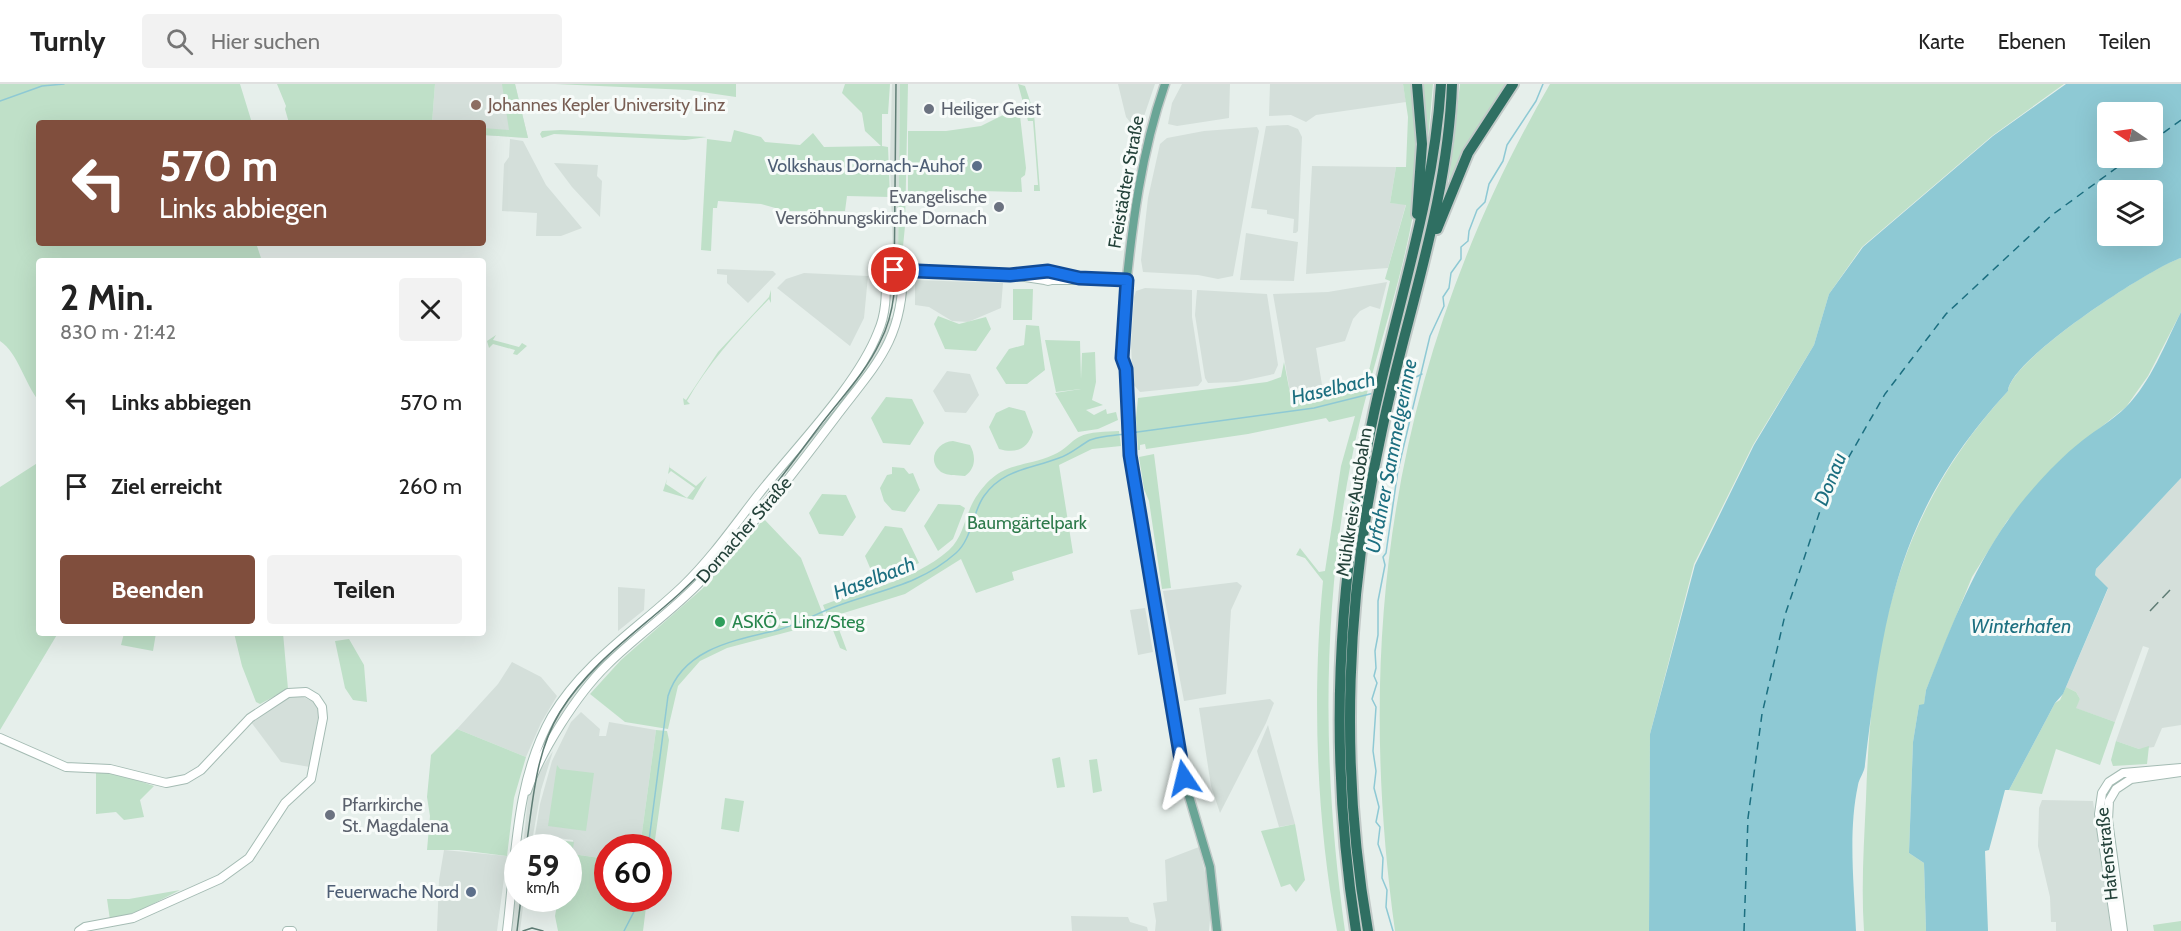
<!DOCTYPE html>
<html lang="de">
<head>
<meta charset="utf-8">
<style>
  body { margin:0; font-family:Cabin,sans-serif; background:#f2f2f2; color:#222; height:100vh; display:flex; flex-direction:column; font-size:22px; white-space:nowrap }
  * { box-sizing:border-box; margin:0 }
  p { font-size:20px; color:#767676 }
  .icon { flex:none; width:33px; height:33px; fill:none; stroke:currentColor; stroke-width:2; stroke-linecap:round; stroke-linejoin:round }
  .map { position:relative; flex:1; overflow:hidden }
  .details { position:absolute; left:36px; top:174px; width:450px; height:378px; display:flex; flex-direction:column; background:#fff; border-radius:6px; box-shadow:0 6px 24px #0002 }
  .details>* { flex:none }
  .banner { position:absolute; left:36px; top:36px; width:450px; height:126px; border-radius:6px; box-shadow:0 6px 24px #0002; background:#804e3d; color:#fff; overflow:hidden }
  .needle { width:39px; rotate:283deg }
  .controls { position:absolute; left:2097px; top:18px; display:grid; gap:12px }
  .controls a { display:grid; place-items:center; width:66px; height:66px; border-radius:6px; background:#fff; box-shadow:0 6px 24px #0002; font-size:30px }
  .speed { position:absolute; left:504px; top:750px; display:flex; gap:12px; font-size:30px; font-weight:700; text-align:center }
  .speed>* { display:grid; place-content:center; width:78px; height:78px; border-radius:50%; background:#fff; box-shadow:0 6px 24px #0002; line-height:1 }
  .speed small { font-size:15px; font-weight:400 }
  .speed .limit { border:9px solid #d22; background:#fff; color:#111 }
  .pin { position:absolute; display:grid; place-items:center; width:51px; height:51px; color:#fff; margin:-26px; border:3px solid #fff; border-radius:50%; box-shadow:0 2px 6px #0007 }
  .me { position:absolute; width:66px; margin:-33px; rotate:350deg; stroke-linejoin:round; filter:drop-shadow(0 0 4px #0008) }
  .turn { display:flex; align-items:center; gap:21px; height:126px; padding:0 24px; font-size:27px }
  .turn .icon { width:78px; height:78px; stroke-width:2.5 }
  .turn b { display:block; font-size:42px; line-height:51px }
  .round { display:grid; place-items:center; flex:none; width:63px; height:63px; border-radius:6px; background:#f2f2f2 }
  .headline { display:flex; align-items:center; justify-content:space-between; height:102px; padding:0 24px }
  h1 { font-size:36px; font-weight:700; line-height:45px }
  .action { display:flex; gap:12px; margin-top:auto; padding:12px 24px }
  .action a { flex:1; height:69px; border-radius:6px; background:#804e3d; color:#fff; font-size:24px; font-weight:700; line-height:69px; text-align:center }
  .action a+a { background:#f2f2f2; color:#222 }
  ul { padding:0; list-style:none }
  li { display:flex; align-items:center; gap:18px; height:84px; padding:0 24px }
  li div { flex:1 }
  li b { display:block; font-size:22px }
  li em { font-style:normal }
  header { display:flex; align-items:center; gap:36px; box-sizing:border-box; height:84px; padding:0 30px; background:#fff; border-bottom:2px solid #e0e0e0 }
  header strong { font-size:28px }
  nav { display:flex; gap:33px; margin-inline-start:auto; font-size:21px }
  .search { width:420px; height:54px; background:#f2f2f2; display:flex; align-items:center; gap:15px; box-sizing:border-box; padding:0 21px; border-radius:6px; color:#767676; font-size:22px }
  .map>svg:first-child { display:block }
  .built { fill:#d4dfda }
  .green { fill:#bfe0c8 }
  .water { fill:#8ec9d4; fill-rule:evenodd }
  .lines { fill:none; stroke-linecap:round; stroke-linejoin:round }
  .stream { stroke:#8ec9d4; stroke-width:1.5 }
  .ferry { stroke:#1c6f80; stroke-width:1.5; stroke-dasharray:8 6; stroke-linecap:butt }
  .secondary-casing { stroke:#a4bbb3; stroke-width:10 }
  .primary-casing { stroke:#c2cac8; stroke-width:11 }
  .highway-casing { stroke:#c2cac8; stroke-width:14 }
  .secondary { stroke:#fff; stroke-width:8 }
  .primary { stroke:#6aa596; stroke-width:8 }
  .highway { stroke:#2f6f62; stroke-width:10 }
  .tram { stroke:#5f7d75; stroke-width:1.5 }
  .rail { stroke:#5f7d75; stroke-width:1.5; stroke-dasharray:12 6; stroke-linecap:butt }
  .route-casing { stroke:#114b97; stroke-width:15 }
  .route { stroke:#1a73e8; stroke-width:10 }
  .education-dot { fill:#8d6e63; stroke:#f7fbf9; stroke-width:2 }
  .worship-dot { fill:#6b7280; stroke:#f7fbf9; stroke-width:2 }
  .service-dot { fill:#5c6f8a; stroke:#f7fbf9; stroke-width:2 }
  .leisure-dot { fill:#2e9e5b; stroke:#f7fbf9; stroke-width:2 }
  .labels { text-anchor:middle; dominant-baseline:central; stroke-width:6; stroke-linejoin:round; paint-order:stroke }
  .education-label { font-size:18px; fill:#785e54; stroke:#f7fbf9; text-anchor:start }
  .worship-label { font-size:18px; fill:#5b616d; stroke:#f7fbf9; text-anchor:start }
  .service-label { font-size:18px; fill:#4e5e75; stroke:#f7fbf9; text-anchor:end }
  .street-label { font-size:18px; fill:#24423a; stroke:#f7fbf9 }
  .park-label { font-size:18px; fill:#2d7a4b; stroke:#f7fbf9 }
  .leisure-label { font-size:18px; fill:#27864d; stroke:#f7fbf9; text-anchor:start }
  .water-label { font-size:20px; font-style:italic; fill:#1c6f80; stroke:#f7fbf9 }
</style>
</head>
<body>
<header>
<strong>Turnly</strong>
<div class="search"><svg class="icon" aria-label="search" viewBox="0 0 24 24"><circle cx="10" cy="10" r="6"/><path d="M15 15l6 6"/></svg>Hier suchen</div>
<nav><a>Karte</a><a>Ebenen</a><a>Teilen</a></nav>
</header>
<div class="map">
<svg width="2181" height="847" viewBox="0 0 2181 847">
  <rect width="100%" height="100%" fill="#e6efeb"/>
  <path class="built" d="M 435,0 L 515,0 L 528,54 L 483,51 L 483,39 L 432,39 Z
    M 892,0 L 900,0 L 898,176 L 893,176 L 890,77 Z
    M 1118,0 L 1155,0 L 1141,41 L 1130,38 L 1126,33 Z
    M 1182,0 L 1230,0 L 1229,34 L 1177,42 L 1168,40 L 1172,19 Z
    M 1270,0 L 1403,0 L 1406,18 L 1316,31 L 1306,38 L 1291,31 L 1269,32 Z
    M 1288,41 L 1298,45 L 1302,53 L 1298,147 L 1296,149 L 1293,149 L 1294,135 L 1267,130 L 1267,126 L 1251,124 L 1266,42 Z
    M 1257,43 L 1259,47 L 1233,192 L 1218,195 L 1198,191 L 1143,188 L 1141,176 L 1148,114 L 1160,60 L 1167,54 L 1204,47 Z
    M 510,55 L 523,57 L 546,101 L 582,144 L 561,152 L 536,152 L 537,129 L 502,127 L 504,80 L 509,73 Z
    M 554,79 L 598,81 L 597,92 L 602,97 L 600,133 L 572,103 Z
    M 1312,82 L 1396,83 L 1390,119 L 1406,120 L 1388,184 L 1306,190 Z
    M 1246,149 L 1298,158 L 1294,197 L 1240,196 Z
    M 717,185 L 773,187 L 776,190 L 748,219 L 727,199 L 727,191 L 717,190 Z
    M 804,189 L 868,192 L 864,234 L 850,262 L 777,204 L 786,195 Z
    M 915,196 L 1003,199 L 1001,224 L 968,238 L 952,237 L 929,223 L 915,221 Z
    M 1387,198 L 1380,225 L 1370,222 L 1360,227 L 1353,235 L 1345,257 L 1316,264 L 1323,307 L 1291,314 L 1273,210 L 1328,208 Z
    M 1145,204 L 1192,206 L 1192,233 L 1202,297 L 1198,302 L 1140,308 L 1133,300 L 1131,261 L 1134,213 L 1136,207 Z
    M 1197,206 L 1267,210 L 1278,281 L 1274,290 L 1237,298 L 1208,299 L 1205,294 L 1195,231 Z
    M 886,233 L 895,235 L 881,266 L 789,389 L 783,384 L 868,274 Z
    M 947,287 L 970,290 L 979,311 L 966,329 L 945,328 L 933,307 Z
    M 2181,394 L 2181,641 L 2162,644 L 2154,663 L 2139,665 L 2116,657 L 2149,564 L 2143,562 L 2115,638 L 2075,624 L 2080,615 L 2076,608 L 2066,603 L 2108,505 L 2095,491 L 2096,485 Z
    M 724,458 L 729,463 L 704,490 L 604,581 L 539,674 L 537,670 L 548,644 L 571,607 Z
    M 1237,498 L 1242,502 L 1231,526 L 1226,610 L 1184,617 L 1163,507 Z
    M 618,503 L 645,505 L 644,526 L 618,547 Z
    M 1145,524 L 1153,568 L 1138,571 L 1130,526 Z
    M 512,578 L 541,593 L 557,612 L 541,639 L 526,673 L 457,645 L 498,600 Z
    M 299,611 L 314,618 L 319,627 L 310,683 L 281,678 L 251,638 L 286,614 Z
    M 1270,615 L 1274,619 L 1266,639 L 1220,729 L 1211,702 L 1199,624 Z
    M 581,628 L 600,645 L 599,652 L 606,652 L 609,638 L 656,646 L 640,763 L 608,764 L 607,775 L 572,770 L 573,756 L 535,751 L 540,720 L 552,677 L 571,638 Z
    M 1268,641 L 1295,740 L 1279,743 L 1257,667 Z
    M 553,667 L 541,706 L 531,763 L 523,763 L 528,713 L 535,695 Z
    M 2042,716 L 2093,717 L 2111,847 L 2056,847 L 2056,838 L 2051,838 L 2050,813 L 2038,762 L 2039,724 Z
    M 1199,763 L 1210,810 L 1211,825 L 1209,847 L 1155,847 L 1156,837 L 1153,819 L 1167,817 L 1165,776 Z
    M 444,766 L 507,772 L 497,847 L 437,847 L 439,796 Z
    M 517,797 L 518,814 L 524,815 L 520,847 L 511,847 Z
    M 1071,832 L 1128,833 L 1130,838 L 1147,843 L 1148,847 L 1072,847 Z"/>
  <path class="green" d="M 0,0 L 240,0 L 252,39 L 39,39 L 39,159 L 256,159 L 262,177 L 39,177 L 39,317 C 25,300 18,269 0,257 Z
    M 277,0 L 435,0 L 432,39 L 289,39 L 285,25 L 286,22 Z
    M 502,0 L 515,0 L 516,4 L 528,54 L 483,51 L 483,44 L 509,46 Z
    M 555,0 L 736,0 L 736,13 L 688,6 Z
    M 845,0 L 890,0 L 888,30 L 882,30 L 882,62 L 888,63 L 890,113 L 847,112 L 845,127 L 786,127 L 761,120 L 718,117 L 717,124 L 713,124 L 711,167 L 701,166 L 707,55 L 731,58 L 734,46 L 761,53 L 765,58 L 800,61 L 813,49 L 824,63 L 881,62 L 865,47 L 862,29 L 842,9 Z
    M 900,0 L 908,0 L 905,142 L 902,173 L 898,176 Z
    M 1018,0 L 1025,2 L 1034,29 L 1040,107 L 1034,107 L 1034,101 L 1038,101 L 1033,37 L 1028,37 Z
    M 1403,0 L 1414,0 C 1418,43 1421,89 1413,131 C 1398,214 1367,294 1351,378 C 1321,533 1323,691 1345,847 L 1337,847 C 1316,737 1312,609 1323,497 L 1305,474 L 1296,471 L 1300,464 L 1319,488 L 1325,487 L 1341,382 L 1355,332 L 1329,338 L 1326,334 L 1248,350 L 1146,365 L 1145,360 L 1140,361 L 1140,366 L 1138,366 L 1136,334 L 1138,314 L 1267,298 L 1281,293 L 1284,278 L 1291,314 L 1367,295 L 1390,197 L 1385,195 L 1406,121 L 1390,119 L 1396,83 L 1406,83 L 1408,33 Z
    M 1420,0 L 1433,0 L 1426,79 Z
    M 1460,0 L 1510,0 L 1452,97 L 1449,96 Z
    M 1550,0 L 2064,0 L 1992,52 L 1862,163 L 1829,210 L 1814,261 L 1753,361 L 1694,480 L 1650,650 L 1649,847 L 1395,847 C 1353,541 1395,269 1550,0 Z
    M 1019,23 L 1026,84 L 1025,91 L 1021,94 L 1022,108 L 944,106 L 941,111 L 908,111 L 908,47 L 946,47 L 981,42 Z
    M 561,46 L 707,53 L 685,56 L 554,50 L 542,54 L 540,50 L 542,47 Z
    M 2181,174 L 2181,228 L 2148,292 L 2126,323 L 2064,373 L 2007,437 L 1972,493 L 1926,606 L 1924,621 L 1919,621 L 1913,658 L 1909,769 L 1924,779 L 1926,847 L 1864,847 C 1861,803 1864,759 1866,715 C 1871,556 1897,428 2008,307 C 2010,276 2149,184 2181,174 Z
    M 1013,205 L 1033,205 L 1032,236 L 1013,236 Z
    M 771,206 L 771,219 L 769,215 C 738,247 709,278 687,317 L 690,320 L 684,321 L 683,314 L 686,316 L 718,268 L 769,213 Z
    M 938,232 L 959,240 L 986,233 L 991,245 L 976,267 L 945,265 L 934,240 Z
    M 1026,241 L 1039,242 L 1045,286 L 1027,300 L 1006,300 L 996,284 L 1009,265 L 1024,261 Z
    M 496,251 L 493,256 L 519,263 L 522,259 L 527,262 L 517,271 L 513,270 L 515,266 L 493,260 L 489,264 L 487,257 Z
    M 1045,256 L 1080,257 L 1081,295 L 1082,269 L 1095,268 L 1096,298 L 1092,316 L 1103,321 L 1086,326 L 1094,331 L 1106,325 L 1107,330 L 1116,328 L 1118,336 L 1098,345 L 1078,348 L 1055,309 L 1081,305 L 1056,308 Z
    M 886,313 L 912,315 L 924,339 L 910,361 L 883,359 L 871,334 Z
    M 1009,323 L 1025,327 L 1033,348 C 1028,365 1016,370 999,365 L 989,343 L 996,329 Z
    M 1119,347 L 1121,362 L 1092,365 L 1059,381 L 1073,469 L 1012,488 L 1014,496 L 976,509 L 961,475 L 905,510 L 834,532 L 847,567 L 840,564 L 823,521 C 866,505 912,498 949,466 C 965,452 965,427 978,410 C 1002,376 1021,385 1053,371 C 1065,366 1071,357 1079,353 C 1090,347 1106,348 1119,347 Z
    M 953,357 L 970,361 C 976,372 976,384 965,392 C 957,391 948,392 941,388 C 926,376 937,358 953,357 Z
    M 1154,370 L 1171,504 L 1162,505 L 1149,417 L 1144,405 L 1139,373 Z
    M 39,378 L 39,549 L 58,549 L 0,646 L 0,403 Z
    M 670,379 L 669,383 L 696,402 L 707,392 L 693,416 L 663,407 L 667,395 L 666,400 L 687,414 L 695,404 L 671,387 L 668,390 Z
    M 892,383 L 904,384 L 909,390 L 913,389 L 920,406 L 905,428 L 892,426 L 884,417 L 880,404 L 887,391 L 892,390 Z
    M 822,410 L 846,411 L 856,433 L 843,452 L 819,450 L 809,429 Z
    M 938,420 L 960,421 L 965,424 L 953,455 L 938,467 L 924,442 Z
    M 764,435 L 801,474 L 824,533 L 799,545 L 727,564 L 700,577 L 678,602 L 668,645 L 625,638 L 590,610 L 621,576 L 702,505 Z
    M 885,442 L 902,444 L 919,479 L 876,498 L 865,472 Z
    M 124,549 L 156,549 L 153,567 L 121,561 Z
    M 234,549 L 283,549 L 288,605 L 260,620 L 256,618 L 242,582 Z
    M 349,555 L 364,581 L 367,618 L 353,616 L 345,604 L 335,557 Z
    M 2066,603 L 2076,608 L 2080,615 L 2076,624 L 2115,638 L 2100,681 L 2056,665 L 2042,710 L 2009,706 L 2055,619 L 2060,616 Z
    M 457,645 L 526,673 L 514,714 L 507,772 L 459,766 L 427,766 L 430,732 L 427,713 L 431,671 Z
    M 656,646 L 667,647 L 669,656 L 654,763 L 640,763 Z
    M 2116,657 L 2139,665 L 2149,662 L 2147,680 L 2113,682 L 2111,676 Z
    M 1060,673 L 1065,703 L 1057,704 L 1052,675 Z
    M 1097,675 L 1102,707 L 1093,709 L 1089,676 Z
    M 557,681 L 560,685 L 594,689 L 586,747 L 548,742 Z
    M 96,687 L 113,688 L 154,702 L 140,716 L 144,733 L 124,736 L 116,728 L 96,730 Z
    M 725,714 L 744,717 L 739,748 L 721,745 Z
    M 1295,740 L 1305,796 L 1296,808 L 1290,800 L 1281,803 L 1261,747 Z
    M 535,753 L 574,758 L 572,770 L 607,775 L 608,814 L 647,815 L 643,847 L 558,847 L 555,832 L 558,815 L 568,814 L 568,764 L 534,764 Z
    M 180,806 L 139,827 L 110,836 L 107,815 L 129,815 Z
    M 2181,837 L 2181,847 L 2154,847 L 2153,841 Z"/>
  <path class="water" d="M 2066,0 L 2181,0 L 2181,174 C 2150,184 2009,276 2008,307 C 1898,427 1884,525 1865,680 C 1865,688 1859,694 1858,701 C 1848,747 1854,800 1856,847 L 1649,847 L 1650,650 L 1695,481 L 1754,361 L 1814,261 L 1829,210 L 1863,163 L 1993,52 ZM 2108,28 L 2152,28 L 2152,74 L 2108,74 ZM 2108,106 L 2152,106 L 2152,152 L 2108,152 Z
    M 2181,228 L 2181,394 L 2096,485 L 2095,491 L 2108,504 L 2063,610 L 2055,619 L 2009,706 L 2005,706 L 1989,766 L 1985,767 L 1988,847 L 1926,847 L 1924,779 L 1909,769 L 1913,658 L 1919,621 L 1924,620 L 1926,606 C 1954,536 1977,472 2025,414 C 2042,394 2061,373 2083,356 C 2097,345 2113,336 2126,323 C 2151,298 2165,260 2181,228 Z"/>
  <g class="lines">
    <path class="stream" d="M 0,17 L 42,2 L 64,0
      M 1396,303 L 1422,290
      M 1130,349 L 1314,324 L 1374,309
      M 648,764 L 668,612 C 683,564 736,556 778,546 C 799,540 817,529 837,522 C 880,506 920,501 956,469 C 972,455 972,429 984,412 C 1003,385 1031,385 1059,374 C 1071,370 1079,362 1090,356 C 1100,352 1114,351 1126,350
      M 624,847 L 641,814
      M 1393,847 L 1386,823 L 1387,806 L 1382,794 L 1383,774 L 1378,760 L 1380,743 L 1376,738 L 1379,723 L 1374,704 L 1376,687 L 1373,667 L 1376,623 L 1372,615 L 1377,599 L 1374,592 L 1376,584 L 1375,567 L 1378,551 L 1378,517 L 1385,481 L 1383,473 L 1386,469 L 1398,386 L 1430,252 L 1444,222 L 1443,213 L 1449,204 L 1451,189 L 1461,175 L 1461,163 L 1468,157 L 1469,147 L 1477,126 L 1485,118 L 1489,100 L 1503,77 L 1507,61 L 1536,17 L 1543,0"/>
    <path class="ferry" d="M 2152,57 L 2181,36
      M 1744,847 L 1748,734 L 1762,630 L 1785,531 L 1823,418 L 1885,310 L 1946,230 L 2052,131 L 2130,74"/>
    <g class="secondary-casing">
      <path id="secondary" d="M1043 192a5 5 0 1 1 10 0a5 5 0 1 1-10 0Z
        M 1011,191 L 1045,196
        M 1052,196 L 1127,196
        M 0,654 L 66,683 L 110,685 L 166,699 L 186,695 L 201,686 L 250,634 L 288,609 L 306,608 L 316,614 L 322,623 L 323,634 L 311,695 L 285,719 L 249,774 L 220,795 L 133,834 L 85,843 L 79,847
        M 527,707 C 541,667 577,610 607,581 C 636,552 670,529 699,499 C 748,448 792,391 835,334 C 875,281 903,257 903,186
        M 287,847 L 292,847
        M 507,847 C 516,774 515,697 552,632 C 585,577 638,545 683,502 C 711,475 734,442 758,411 C 795,364 857,302 878,248 C 887,228 886,207 886,185 L 1010,191 L 1045,189
        M 2116,847 L 2099,730 L 2102,709 L 2109,698 L 2123,689 L 2181,684
        M 2123,847 L 2108,736 L 2109,717 L 2116,705 L 2131,695 L 2181,688"/>
    </g>
    <g class="primary-casing">
      <path id="primary" d="M 1122,274 L 1126,285 L 1127,344 L 1134,396 L 1183,692 L 1210,783 L 1217,847
        M 1122,278 C 1125,257 1123,235 1125,213 C 1132,141 1141,69 1165,0"/>
    </g>
    <g class="highway-casing">
      <path id="highway" d="M 1417,0 L 1422,60 L 1417,130
        M 1437,145 L 1468,69 L 1513,0
        M 1356,847 C 1329,674 1336,500 1374,329 C 1398,218 1434,113 1441,0
        M 1368,847 C 1339,681 1346,510 1382,346 C 1406,231 1448,119 1452,0"/>
    </g>
    <use href="#secondary" class="secondary"/>
    <use href="#primary" class="primary"/>
    <use href="#highway" class="highway"/>
    <path class="tram" d="M 526,764 C 533,718 535,669 560,628 C 590,579 637,548 679,510 C 733,461 778,397 822,339 C 842,313 866,288 880,258 C 888,243 892,227 894,210 L 896,0
      M 517,847 L 521,814
      M 523,847 L 532,844 L 543,847"/>
    <path class="rail" d="M 2150,527 L 2170,506"/>
  </g>
  <g class="lines">
    <g class="route-casing">
      <path id="route" d="M 894,186 L 1010,191 L 1048,187 L 1079,194 L 1127,196 L 1122,274 L 1126,285 L 1130,371 L 1184,694"/>
    </g>
    <use href="#route" class="route"/>
  </g>
  <circle class="education-dot" cx="476" cy="21" r="6"/>
  <g class="worship-dot">
    <circle cx="929" cy="25" r="6"/>
    <circle cx="999" cy="123" r="6"/>
    <circle cx="330" cy="731" r="6"/>
  </g>
  <g class="service-dot">
    <circle cx="977" cy="82" r="6"/>
    <circle cx="471" cy="808" r="6"/>
  </g>
  <circle class="leisure-dot" cx="720" cy="538" r="6"/>
  <g class="labels">
    <g class="education-label">
      <text x="488" y="21">Johannes Kepler University Linz</text>
    </g>
    <g class="worship-label">
      <text x="941" y="25">Heiliger Geist</text>
      <text x="987" y="113" text-anchor="end">Evangelische<tspan x="987" dy="21">Versöhnungskirche Dornach</tspan></text>
      <text x="342" y="721">Pfarrkirche<tspan x="342" dy="21">St. Magdalena</tspan></text>
    </g>
    <g class="service-label">
      <text x="965" y="82">Volkshaus Dornach-Auhof</text>
      <text x="459" y="808">Feuerwache Nord</text>
    </g>
    <g class="street-label">
      <text transform="translate(1126 98) rotate(-80)">Freistädter Straße</text>
      <text transform="translate(1354 418) rotate(-81)">Mühlkreis Autobahn</text>
      <text transform="translate(744 446) rotate(-49)">Dornacher Straße</text>
      <text transform="translate(2107 770) rotate(-96)">Hafenstraße</text>
    </g>
    <g class="park-label">
      <text x="1027" y="439">Baumgärtelpark</text>
    </g>
    <g class="leisure-label">
      <text x="732" y="538">ASKÖ - Linz/Steg</text>
    </g>
    <g class="water-label">
      <text transform="translate(1333 304) rotate(-13)">Haselbach</text>
      <text transform="translate(1391 372) rotate(-79)">Urfahrer Sammelgerinne</text>
      <text transform="translate(1830 395) rotate(-68)">Donau</text>
      <text transform="translate(874 494) rotate(-21)">Haselbach</text>
      <text x="2021" y="542">Winterhafen</text>
    </g>
  </g>
</svg>
<div class="controls">
<a><svg class="needle" viewBox="-14 -14 28 28"><path d="M0-13l5 13h-10z" fill="#e53935"/><path d="M0 13l5-13h-10z" fill="#767676"/></svg></a>
<a><svg class="icon" aria-label="layers" viewBox="0 0 24 24"><path d="M12 4l9 5-9 5-9-5zM3 14l9 5 9-5"/></svg></a>
</div>
<div class="speed"><div>59<small>km/h</small></div><div class="limit">60</div></div>
<div class="pin" style="left:894px;top:186px;background:#d93025"><svg class="icon" aria-label="arrive" viewBox="0 0 24 24"><path d="M6 21V4h12l-3 4 3 4H6"/></svg></div>
<svg class="me" style="left:1184px;top:694px" viewBox="-20 -20 40 40"><path d="M0-17L14 15 0 8-14 15z" fill="#1a73e8" stroke="#fff" stroke-width="4"/></svg>
<div class="banner">
<div class="turn"><svg class="icon" aria-label="left" viewBox="0 0 24 24"><path d="M17 20v-9H6M10 6l-5 5 5 5"/></svg><div><b>570 m</b>Links abbiegen</div></div>
</div>
<section class="details">
<div class="headline"><div><h1>2 Min.</h1><p>830 m · 21:42</p></div><a class="round"><svg class="icon" aria-label="close" viewBox="0 0 24 24"><path d="M6 6l12 12M18 6L6 18"/></svg></a></div>
<ul>
<li><svg class="icon" aria-label="left" viewBox="0 0 24 24"><path d="M17 20v-9H6M10 6l-5 5 5 5"/></svg><div><b>Links abbiegen</b></div><em>570 m</em></li>
<li><svg class="icon" aria-label="arrive" viewBox="0 0 24 24"><path d="M6 21V4h12l-3 4 3 4H6"/></svg><div><b>Ziel erreicht</b></div><em>260 m</em></li>
</ul>
<div class="action"><a>Beenden</a><a>Teilen</a></div>
</section>
</div>
</body>
</html>
